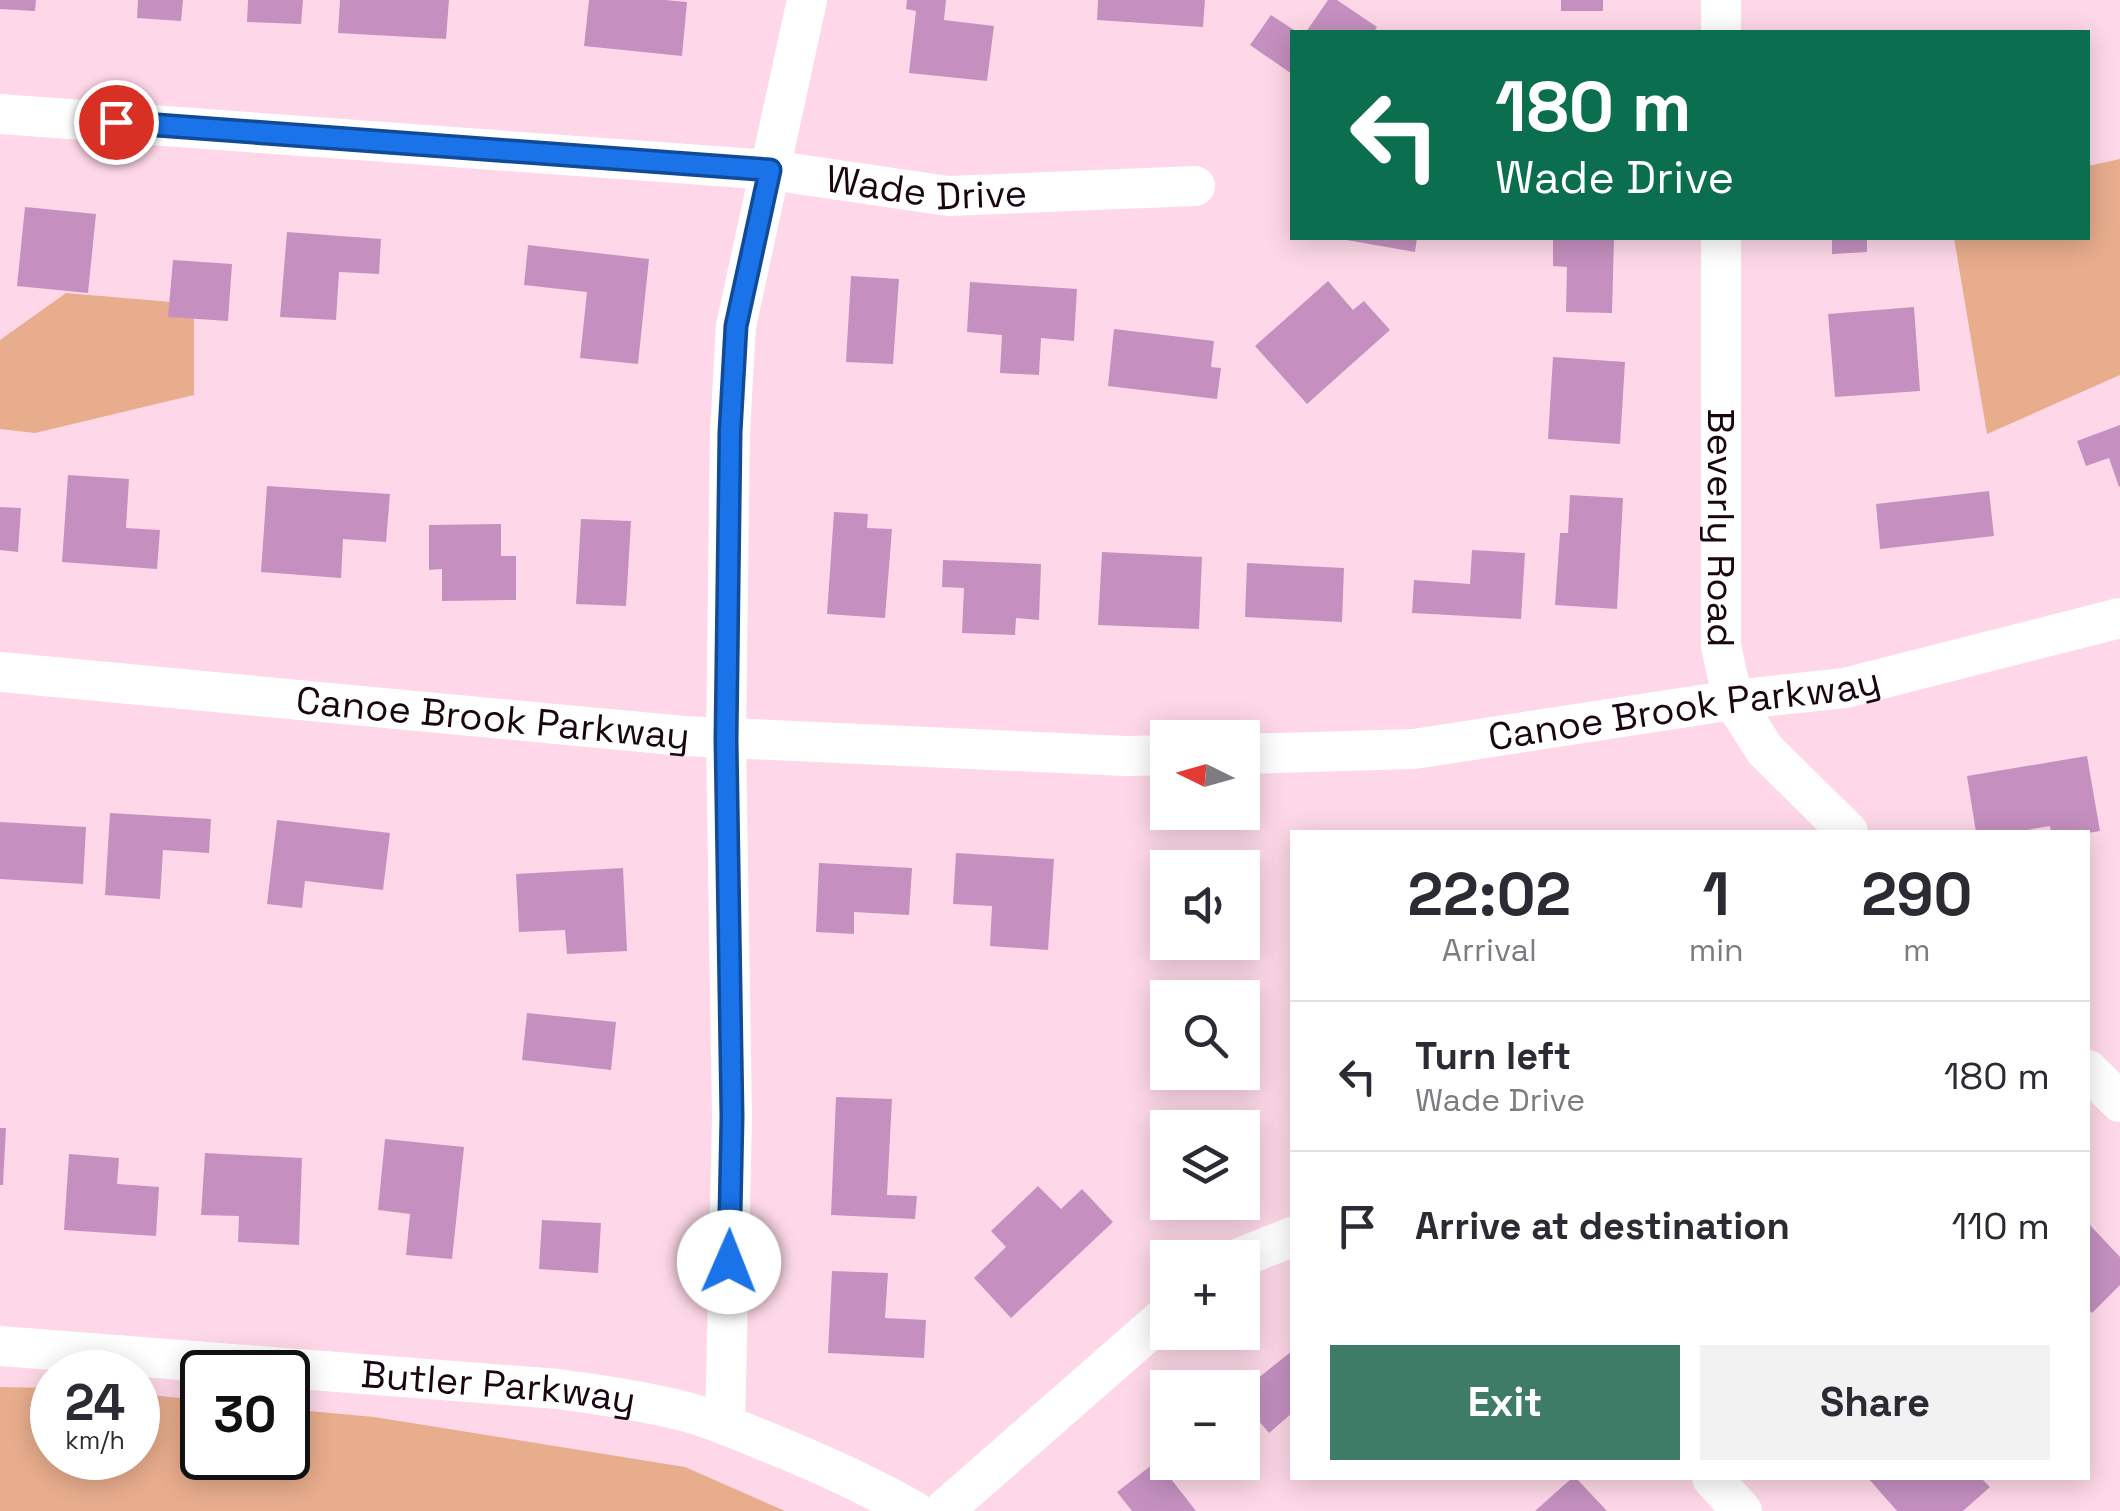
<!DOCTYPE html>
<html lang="en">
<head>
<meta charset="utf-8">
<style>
  body { margin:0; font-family:"Space Grotesk",sans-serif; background:#f2f2f3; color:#2b2b33; height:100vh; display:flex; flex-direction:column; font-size:38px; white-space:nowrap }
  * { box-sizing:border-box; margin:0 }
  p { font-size:32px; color:#7c7c81 }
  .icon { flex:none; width:55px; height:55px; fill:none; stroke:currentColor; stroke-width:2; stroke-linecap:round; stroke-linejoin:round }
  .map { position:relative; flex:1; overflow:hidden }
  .details { position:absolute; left:1290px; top:830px; width:800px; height:650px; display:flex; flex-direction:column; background:#fff; border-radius:0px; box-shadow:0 5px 25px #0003 }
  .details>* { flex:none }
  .top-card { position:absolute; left:1290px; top:30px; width:800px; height:210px; border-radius:0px; box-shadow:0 5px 25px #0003; background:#0b6e4f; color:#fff; overflow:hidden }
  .needle { width:65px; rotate:275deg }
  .controls { position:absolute; left:1150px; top:720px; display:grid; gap:20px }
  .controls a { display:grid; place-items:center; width:110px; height:110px; border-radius:0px; background:#fff; box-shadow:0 5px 25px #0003; font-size:50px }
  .speed { position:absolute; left:30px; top:1350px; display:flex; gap:20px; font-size:50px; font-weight:700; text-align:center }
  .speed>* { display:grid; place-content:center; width:130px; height:130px; border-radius:50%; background:#fff; box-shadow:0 5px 25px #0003; line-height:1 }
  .speed small { font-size:25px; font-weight:400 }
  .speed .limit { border:5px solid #111; border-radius:15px; background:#fff; color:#111 }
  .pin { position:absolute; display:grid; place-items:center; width:85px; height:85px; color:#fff; margin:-42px; border:5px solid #fff; border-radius:50%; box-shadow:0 2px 10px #0007 }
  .me { position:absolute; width:110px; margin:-55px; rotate:1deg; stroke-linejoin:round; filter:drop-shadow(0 0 8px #0008) }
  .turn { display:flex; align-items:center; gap:35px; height:210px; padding:0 40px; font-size:45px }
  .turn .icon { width:130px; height:130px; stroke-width:2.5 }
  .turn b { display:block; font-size:70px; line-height:85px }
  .eta { display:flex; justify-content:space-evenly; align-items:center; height:170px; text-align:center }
  .eta b { font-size:60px; font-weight:800; line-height:70px }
  .button { display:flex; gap:20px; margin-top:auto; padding:20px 40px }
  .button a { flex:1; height:115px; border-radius:0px; background:#3e7c67; color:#fff; font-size:40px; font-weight:800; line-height:115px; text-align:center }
  .button a+a { background:#f2f2f3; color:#2b2b33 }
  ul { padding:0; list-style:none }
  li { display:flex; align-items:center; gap:30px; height:150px; padding:0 40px; border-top:2px solid #e1e1e2 }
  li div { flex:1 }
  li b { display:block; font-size:38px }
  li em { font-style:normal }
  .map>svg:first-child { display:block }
  .green { fill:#e8ad8d }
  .building { fill:#c590c0 }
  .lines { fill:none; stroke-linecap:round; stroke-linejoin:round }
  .street { stroke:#fff; stroke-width:40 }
  .route-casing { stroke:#114b97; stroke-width:25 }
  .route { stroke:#1a73e8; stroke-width:18 }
  .labels { text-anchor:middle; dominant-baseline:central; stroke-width:10; stroke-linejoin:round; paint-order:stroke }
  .street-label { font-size:38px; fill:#190610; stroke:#fff }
</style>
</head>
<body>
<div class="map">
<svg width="2120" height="1511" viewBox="0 0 2120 1511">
  <rect width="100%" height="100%" fill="#fed8e8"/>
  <path class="green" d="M 2120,159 L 2120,375 L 1987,434 L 1954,238 L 2088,238 L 2088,166 Z
    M 66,293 L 194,304 L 194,395 L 35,433 L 0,429 L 0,340 Z
    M 0,1387 L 52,1388 L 52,1458 L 138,1458 L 138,1394 L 202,1400 L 202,1458 L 288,1458 L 288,1409 L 374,1417 L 685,1467 L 785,1511 L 0,1511 Z"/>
  <path class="building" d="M 0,0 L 36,0 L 35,11 L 0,9 Z
    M 138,0 L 183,0 L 181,21 L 137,18 Z
    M 248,0 L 303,0 L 301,24 L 247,22 Z
    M 340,0 L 449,0 L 446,39 L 338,33 Z
    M 589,0 L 665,0 L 687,2 L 682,56 L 584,46 Z
    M 907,0 L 946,0 L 944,20 L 994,26 L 987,81 L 909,73 L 916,11 L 906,9 Z
    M 1098,0 L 1205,0 L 1203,27 L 1097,20 Z
    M 1328,0 L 1337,0 L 1377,27 L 1374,32 L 1306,32 Z
    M 1561,0 L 1603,0 L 1603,11 L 1561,11 Z
    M 1271,15 L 1297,32 L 1292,32 L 1292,74 L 1250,45 Z
    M 25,207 L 96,214 L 88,293 L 17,286 Z
    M 287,232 L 381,239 L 379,274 L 339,272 L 336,320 L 280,317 Z
    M 1341,238 L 1417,238 L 1415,252 L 1341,239 Z
    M 1553,238 L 1614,238 L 1612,313 L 1566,312 L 1567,267 L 1553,266 Z
    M 1832,238 L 1867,238 L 1867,252 L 1832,254 Z
    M 528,245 L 649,259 L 638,364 L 580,358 L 587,292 L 524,285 Z
    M 173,260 L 232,264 L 228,321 L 168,317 Z
    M 851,276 L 899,279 L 893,364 L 846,362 Z
    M 1328,281 L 1353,310 L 1364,301 L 1390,330 L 1307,404 L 1255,346 Z
    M 970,282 L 1077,289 L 1074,341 L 1041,338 L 1039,375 L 1000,373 L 1002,335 L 967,332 Z
    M 1914,307 L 1920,391 L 1835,397 L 1828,314 Z
    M 1114,329 L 1214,341 L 1211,367 L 1221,368 L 1217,399 L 1108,386 Z
    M 1553,357 L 1625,362 L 1620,444 L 1548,439 Z
    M 2120,425 L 2120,486 L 2119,487 L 2109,458 L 2086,466 L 2077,441 Z
    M 68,475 L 129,479 L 126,528 L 160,530 L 157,569 L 62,562 Z
    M 267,486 L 390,494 L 386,542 L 343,539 L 341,578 L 261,572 Z
    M 1989,491 L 1994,536 L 1880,549 L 1876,504 Z
    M 1570,495 L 1623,498 L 1617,609 L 1555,605 L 1560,533 L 1568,533 Z
    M 0,507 L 21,508 L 18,552 L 0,550 Z
    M 834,512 L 868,514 L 867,528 L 892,529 L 885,618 L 827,614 Z
    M 581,519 L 631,521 L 626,606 L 576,604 Z
    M 501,524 L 501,556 L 516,556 L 516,600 L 442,601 L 442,569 L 429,570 L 429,525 Z
    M 1472,550 L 1525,553 L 1521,619 L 1412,613 L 1414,580 L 1470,584 Z
    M 1102,552 L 1202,557 L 1199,629 L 1098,625 Z
    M 943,560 L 1041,564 L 1039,620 L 1016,618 L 1015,635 L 962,633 L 964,588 L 942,587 Z
    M 1247,563 L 1344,568 L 1342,622 L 1245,617 Z
    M 2087,756 L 2100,831 L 2088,833 L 2051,832 L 2050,826 L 2015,832 L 1976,832 L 1967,776 Z
    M 110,813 L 211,819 L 209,853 L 163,850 L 160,899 L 105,895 Z
    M 277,820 L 390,833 L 383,890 L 305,881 L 302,908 L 267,904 Z
    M 0,822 L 86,827 L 83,884 L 0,879 Z
    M 956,853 L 1054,859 L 1048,950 L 990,946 L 992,906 L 953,904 Z
    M 819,863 L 912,868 L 909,915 L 854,912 L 854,934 L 816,932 Z
    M 623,868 L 627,951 L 567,954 L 565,930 L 519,932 L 516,874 Z
    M 527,1013 L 616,1022 L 611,1070 L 522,1060 Z
    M 836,1097 L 892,1099 L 887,1195 L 917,1196 L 915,1219 L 831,1215 Z
    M 0,1128 L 6,1128 L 3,1185 L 0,1185 Z
    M 385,1139 L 464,1147 L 452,1259 L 406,1255 L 410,1214 L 378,1210 Z
    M 205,1153 L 302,1158 L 299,1245 L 238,1242 L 239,1216 L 201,1215 Z
    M 69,1154 L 119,1158 L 117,1184 L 159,1187 L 156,1236 L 64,1230 Z
    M 1038,1186 L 1061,1209 L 1082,1189 L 1113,1222 L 1011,1318 L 974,1278 L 1006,1247 L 991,1231 Z
    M 542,1220 L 601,1223 L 598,1273 L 539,1269 Z
    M 2088,1223 L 2120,1257 L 2120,1285 L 2092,1313 L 2088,1309 Z
    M 832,1271 L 888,1273 L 885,1318 L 926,1320 L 924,1358 L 828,1353 Z
    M 1292,1351 L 1292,1413 L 1269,1433 L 1242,1401 L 1242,1391 Z
    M 1157,1461 L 1196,1511 L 1132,1511 L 1117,1492 Z
    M 1572,1478 L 1576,1478 L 1607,1511 L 1535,1511 Z
    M 1868,1478 L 1981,1478 L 1990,1487 L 1963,1511 L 1897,1511 Z"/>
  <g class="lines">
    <g class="street">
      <path d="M 1721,0 L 1721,32"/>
      <path id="s1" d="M 0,114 L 770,170 L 948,196 L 1195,186"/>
      <path id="s2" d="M 1721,238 L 1721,646 L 1733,700 L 1765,750 L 1848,832"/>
      <path id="s3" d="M 0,672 L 684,736 L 1126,756 L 1168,755"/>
      <path id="s4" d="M 1242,754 L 1414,749 L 1733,700 L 1845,688 L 2120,618"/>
      <path d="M 2088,1070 L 2120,1102"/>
      <path d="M 1239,1258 L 1292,1237"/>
      <path id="s5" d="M 0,1346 L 558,1389 C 601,1395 645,1401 687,1412 C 712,1419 736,1429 760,1439 C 813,1460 864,1483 914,1511"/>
      <path d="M 725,1425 L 732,1117 L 726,739 L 730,432 L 736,326 L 807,0"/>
      <path d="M 1712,1478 L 1742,1511"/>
      <path d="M 943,1511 L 1168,1314"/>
    </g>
  </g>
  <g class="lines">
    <g class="route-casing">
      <path id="route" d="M 116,122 L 770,170 L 736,326 L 730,432 L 726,739 L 732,1117 L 729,1262"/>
    </g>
    <use href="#route" class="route"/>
  </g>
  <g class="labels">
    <g class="street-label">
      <text stroke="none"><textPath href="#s1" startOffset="930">Wade Drive</textPath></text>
      <text stroke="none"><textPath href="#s2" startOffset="290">Beverly Road</textPath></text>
      <text stroke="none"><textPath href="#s4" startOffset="445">Canoe Brook Parkway</textPath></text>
      <text stroke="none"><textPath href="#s3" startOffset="495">Canoe Brook Parkway</textPath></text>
      <text stroke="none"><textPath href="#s5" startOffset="500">Butler Parkway</textPath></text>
    </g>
  </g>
</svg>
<div class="controls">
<a><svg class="needle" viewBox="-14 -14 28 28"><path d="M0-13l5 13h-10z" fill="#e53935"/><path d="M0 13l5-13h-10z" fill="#7c7c81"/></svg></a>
<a><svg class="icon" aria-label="sound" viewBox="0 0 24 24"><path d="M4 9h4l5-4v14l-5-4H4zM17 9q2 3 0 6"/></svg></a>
<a><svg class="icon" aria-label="search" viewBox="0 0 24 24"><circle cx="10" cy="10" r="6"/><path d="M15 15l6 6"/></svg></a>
<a><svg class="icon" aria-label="layers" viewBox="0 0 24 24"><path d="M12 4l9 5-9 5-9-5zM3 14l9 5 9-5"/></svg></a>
<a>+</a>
<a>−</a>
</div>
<div class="speed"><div>24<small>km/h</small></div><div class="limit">30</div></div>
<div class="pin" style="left:116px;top:122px;background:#d93025"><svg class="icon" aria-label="arrive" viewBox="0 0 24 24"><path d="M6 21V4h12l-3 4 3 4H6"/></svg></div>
<svg class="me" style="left:729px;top:1262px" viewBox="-20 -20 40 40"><circle r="19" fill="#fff"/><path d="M0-13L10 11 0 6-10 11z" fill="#1a73e8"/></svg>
<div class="top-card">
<div class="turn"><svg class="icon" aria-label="left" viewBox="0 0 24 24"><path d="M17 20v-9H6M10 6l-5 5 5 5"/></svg><div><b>180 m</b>Wade Drive</div></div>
</div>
<section class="details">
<div class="eta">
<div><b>22:02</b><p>Arrival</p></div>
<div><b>1</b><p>min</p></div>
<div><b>290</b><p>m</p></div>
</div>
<ul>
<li><svg class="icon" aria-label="left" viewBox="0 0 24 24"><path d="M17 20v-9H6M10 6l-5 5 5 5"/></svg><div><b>Turn left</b><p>Wade Drive</p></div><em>180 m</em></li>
<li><svg class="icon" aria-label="arrive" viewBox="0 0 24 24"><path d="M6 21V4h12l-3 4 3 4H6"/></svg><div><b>Arrive at destination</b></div><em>110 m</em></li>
</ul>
<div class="button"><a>Exit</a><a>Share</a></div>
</section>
</div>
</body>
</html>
